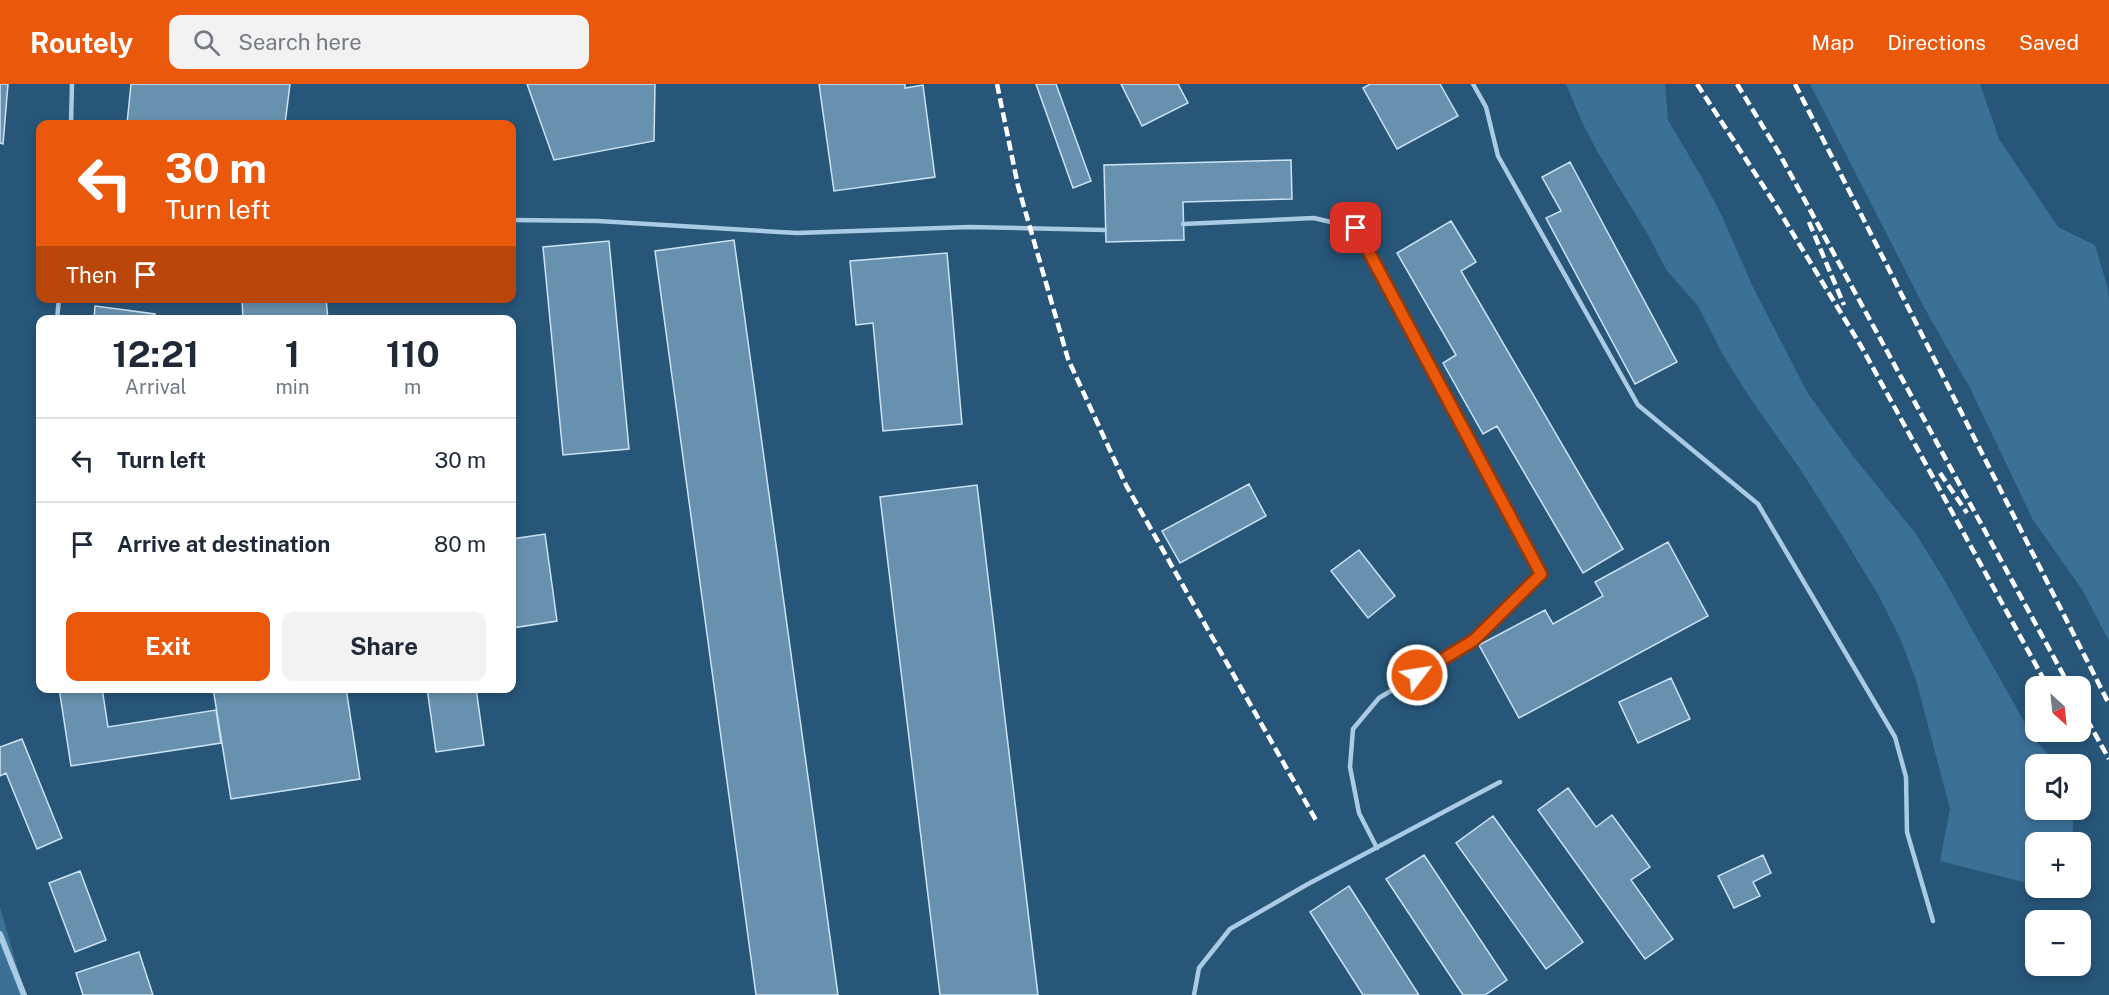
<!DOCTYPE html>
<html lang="en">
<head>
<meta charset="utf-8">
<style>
  body { margin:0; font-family:"Public Sans",sans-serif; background:#f2f2f3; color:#1f2937; height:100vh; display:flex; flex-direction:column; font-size:22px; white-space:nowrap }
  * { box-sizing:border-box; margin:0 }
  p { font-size:20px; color:#747a83 }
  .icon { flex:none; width:33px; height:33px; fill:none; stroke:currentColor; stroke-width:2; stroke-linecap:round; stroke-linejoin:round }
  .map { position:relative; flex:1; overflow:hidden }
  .drawer { position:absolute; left:36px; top:231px; width:480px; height:378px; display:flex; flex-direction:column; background:#fff; border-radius:12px; box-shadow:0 3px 9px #0003 }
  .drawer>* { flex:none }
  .hud { position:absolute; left:36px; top:36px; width:480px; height:183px; border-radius:12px; box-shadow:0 3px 9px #0003; background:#ea580c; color:#fff; overflow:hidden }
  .needle { width:39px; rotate:153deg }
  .controls { position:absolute; left:2025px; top:592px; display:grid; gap:12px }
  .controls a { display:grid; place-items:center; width:66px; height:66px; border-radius:12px; background:#fff; box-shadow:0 3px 9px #0003; font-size:30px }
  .pin { position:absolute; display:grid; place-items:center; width:51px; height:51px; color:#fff; margin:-26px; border-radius:12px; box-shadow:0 3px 9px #0006 }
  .me { position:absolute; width:66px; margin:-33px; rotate:59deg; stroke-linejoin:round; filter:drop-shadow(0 0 4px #0008) }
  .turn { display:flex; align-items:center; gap:21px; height:126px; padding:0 30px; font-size:27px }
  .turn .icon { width:78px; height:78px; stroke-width:2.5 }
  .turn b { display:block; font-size:42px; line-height:51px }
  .then { display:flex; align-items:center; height:57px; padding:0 30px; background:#0003; gap:12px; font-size:22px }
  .eta { display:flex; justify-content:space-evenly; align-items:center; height:102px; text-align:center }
  .eta b { font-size:36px; font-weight:700; line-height:42px }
  .primary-button { display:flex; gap:12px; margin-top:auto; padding:12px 30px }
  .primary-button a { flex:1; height:69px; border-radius:12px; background:#ea580c; color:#fff; font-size:24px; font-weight:700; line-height:69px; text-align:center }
  .primary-button a+a { background:#f2f2f3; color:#1f2937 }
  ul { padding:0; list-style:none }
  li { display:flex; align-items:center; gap:18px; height:84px; padding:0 30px; border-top:2px solid #e0e1e3 }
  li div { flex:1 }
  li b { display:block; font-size:22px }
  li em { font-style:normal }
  header { display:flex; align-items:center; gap:36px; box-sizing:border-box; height:84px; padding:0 30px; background:#ea580c; color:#fff }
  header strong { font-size:28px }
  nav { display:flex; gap:33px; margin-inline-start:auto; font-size:21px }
  .search { width:420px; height:54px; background:#f2f2f3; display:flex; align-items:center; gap:15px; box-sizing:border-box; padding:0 21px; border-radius:12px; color:#747a83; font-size:22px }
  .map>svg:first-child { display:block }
  .green { fill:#3b7097 }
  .building { fill:#6891af; stroke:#cde3f3; stroke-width:1.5 }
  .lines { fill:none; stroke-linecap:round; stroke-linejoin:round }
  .service { stroke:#aacbe3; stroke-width:4.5 }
  .minor { stroke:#aacbe3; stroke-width:6 }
  .rail { stroke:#fff; stroke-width:4.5; stroke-dasharray:10 4.5; stroke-linecap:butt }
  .route-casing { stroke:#983908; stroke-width:15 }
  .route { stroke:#ea580c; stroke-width:10 }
</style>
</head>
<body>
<header>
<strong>Routely</strong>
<div class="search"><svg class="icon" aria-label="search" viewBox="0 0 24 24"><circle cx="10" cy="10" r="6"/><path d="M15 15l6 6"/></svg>Search here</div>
<nav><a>Map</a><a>Directions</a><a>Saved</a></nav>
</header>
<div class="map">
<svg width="2109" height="911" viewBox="0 0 2109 911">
  <rect width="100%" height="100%" fill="#275679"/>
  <path class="green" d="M 1566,0 L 1665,0 L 1668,36 L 1701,92 L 1722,132 L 1753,203 L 1807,308 L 1853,372 L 1916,450 L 1942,492 L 2034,655 L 2058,681 L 2036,681 L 2036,726 L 2074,726 L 2072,759 L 2036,759 L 2035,801 L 1940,777 L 1950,725 L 1916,596 L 1900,554 L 1880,514 L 1842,451 L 1800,385 L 1750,314 L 1722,269 L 1698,222 L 1667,187 L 1648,151 L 1597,67 L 1582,38 Z
    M 1810,0 L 1980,0 L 1999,55 L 2058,143 L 2095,161 L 2108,205 L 2109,216 L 2109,557 L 2083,507 L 2033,436 L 1970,304 L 1925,225 Z
    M 0,823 L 24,907 L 24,911 L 0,911 Z"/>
  <path class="building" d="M 0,0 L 8,0 L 3,60 L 0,59 Z
    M 131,0 L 290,0 L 285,40 L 127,40 Z
    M 527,0 L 655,0 L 654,57 L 554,76 Z
    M 819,0 L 905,0 L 905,4 L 923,1 L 935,93 L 834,107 Z
    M 1036,0 L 1056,0 L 1091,97 L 1073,104 Z
    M 1121,0 L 1178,0 L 1188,19 L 1142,42 Z
    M 1370,0 L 1440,0 L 1458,32 L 1397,65 L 1363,4 Z
    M 1291,76 L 1292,115 L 1183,118 L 1184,156 L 1106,158 L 1104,81 Z
    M 1570,78 L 1677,278 L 1635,300 L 1546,134 L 1561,127 L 1542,93 Z
    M 1451,137 L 1476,178 L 1461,187 L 1623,465 L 1583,489 L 1497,342 L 1483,350 L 1443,279 L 1456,271 L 1397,169 Z
    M 734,156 L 838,911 L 756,911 L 655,167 Z
    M 609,157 L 629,365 L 563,371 L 543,163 Z
    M 947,169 L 962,340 L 883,347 L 873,239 L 856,241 L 850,177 Z
    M 242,214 L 326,214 L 328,236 L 243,236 Z
    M 95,222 L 155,230 L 154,236 L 94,236 Z
    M 1249,400 L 1266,432 L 1180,479 L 1162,447 Z
    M 977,401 L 1038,911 L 940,911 L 880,413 Z
    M 545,450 L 557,537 L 512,544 L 512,455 Z
    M 1668,458 L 1708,532 L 1519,634 L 1479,561 L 1545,526 L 1553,540 L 1603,512 L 1595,498 Z
    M 1359,466 L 1395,512 L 1368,534 L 1331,487 Z
    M 1671,594 L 1690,635 L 1638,659 L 1619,618 Z
    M 59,604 L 102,604 L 108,643 L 216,626 L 221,659 L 71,682 Z
    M 213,604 L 346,604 L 360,695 L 231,715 Z
    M 427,604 L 476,604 L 484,661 L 436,668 Z
    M 22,655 L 62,754 L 37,765 L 6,689 L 0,692 L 0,663 Z
    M 1568,704 L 1596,743 L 1612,731 L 1650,783 L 1631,796 L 1673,855 L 1645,875 L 1538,726 Z
    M 1493,732 L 1583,858 L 1546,885 L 1456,759 Z
    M 1424,771 L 1507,896 L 1485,911 L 1463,911 L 1386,795 Z
    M 1763,771 L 1771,789 L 1753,798 L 1760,812 L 1734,824 L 1718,792 Z
    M 80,787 L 106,856 L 75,868 L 49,799 Z
    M 1349,802 L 1419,911 L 1363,911 L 1310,828 Z
    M 139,868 L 153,911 L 83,911 L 76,889 Z"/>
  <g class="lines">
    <path class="service" d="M 1473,0 L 1486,23 L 1498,72 L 1638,321 L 1758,420 L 1895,653 L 1906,693 L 1907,748 L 1933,837
      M 71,40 L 72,0
      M 512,136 L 598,137 L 797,149 L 969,143 L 1105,146
      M 1183,140 L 1314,134 L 1356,144 L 1541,490 L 1474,556 L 1379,614 L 1353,645 L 1350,683 L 1359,729 L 1377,764
      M 57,236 L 59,214
      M 1194,911 L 1199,884 L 1230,845 L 1308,800 L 1500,698"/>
    <path class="minor" d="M 0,850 L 24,911"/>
    <path class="rail" d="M 997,0 L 1018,102 L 1068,275 L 1126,401 L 1317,738
      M 1697,0 L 1775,120 L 1861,262 L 2048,603
      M 1737,0 L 1779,69 L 2070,603
      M 1795,0 L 2109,620
      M 1809,138 L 1844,221
      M 1940,389 L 1967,429
      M 2080,623 L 2109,675"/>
  </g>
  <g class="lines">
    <g class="route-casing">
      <path id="route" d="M 1356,144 L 1541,490 L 1474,556 L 1417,591"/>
    </g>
    <use href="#route" class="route"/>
  </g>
</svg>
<div class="controls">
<a><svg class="needle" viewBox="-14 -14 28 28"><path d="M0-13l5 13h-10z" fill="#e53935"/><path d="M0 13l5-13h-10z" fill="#747a83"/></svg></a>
<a><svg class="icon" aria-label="sound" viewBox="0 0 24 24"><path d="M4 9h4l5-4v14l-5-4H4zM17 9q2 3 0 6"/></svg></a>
<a>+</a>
<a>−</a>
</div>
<div class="pin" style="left:1356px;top:144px;background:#d93025"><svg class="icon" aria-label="arrive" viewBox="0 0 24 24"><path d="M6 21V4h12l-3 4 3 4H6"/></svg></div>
<svg class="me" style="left:1417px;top:591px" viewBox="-20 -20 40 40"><circle r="17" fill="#ea580c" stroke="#fff" stroke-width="3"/><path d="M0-11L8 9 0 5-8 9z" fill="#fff"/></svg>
<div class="hud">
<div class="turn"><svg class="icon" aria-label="left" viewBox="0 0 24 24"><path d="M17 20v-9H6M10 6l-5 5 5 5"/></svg><div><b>30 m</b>Turn left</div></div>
<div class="then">Then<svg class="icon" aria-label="arrive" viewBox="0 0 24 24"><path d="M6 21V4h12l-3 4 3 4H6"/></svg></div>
</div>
<section class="drawer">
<div class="eta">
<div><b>12:21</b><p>Arrival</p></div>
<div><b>1</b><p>min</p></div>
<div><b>110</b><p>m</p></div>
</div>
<ul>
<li><svg class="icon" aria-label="left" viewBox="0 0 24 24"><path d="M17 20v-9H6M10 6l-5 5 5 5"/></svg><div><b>Turn left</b></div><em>30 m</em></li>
<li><svg class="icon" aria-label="arrive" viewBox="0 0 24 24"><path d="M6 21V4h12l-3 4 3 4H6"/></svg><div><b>Arrive at destination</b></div><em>80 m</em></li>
</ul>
<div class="primary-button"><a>Exit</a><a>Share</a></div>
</section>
</div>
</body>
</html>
